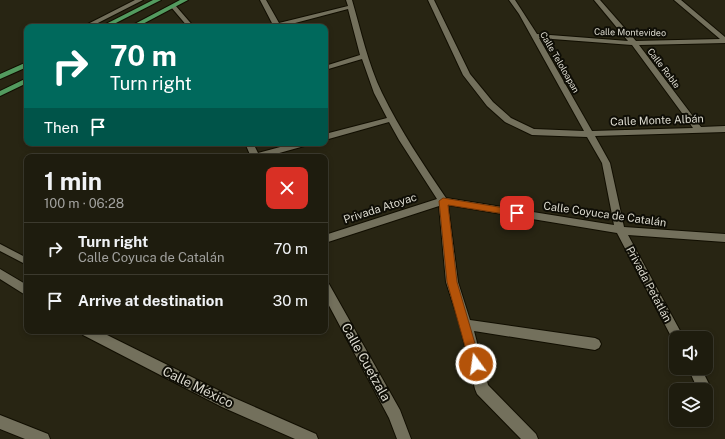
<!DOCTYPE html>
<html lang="en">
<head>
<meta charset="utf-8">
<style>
  body { margin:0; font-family:"Public Sans",sans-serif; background:#2b291c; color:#f1f3f6; height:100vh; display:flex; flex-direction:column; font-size:15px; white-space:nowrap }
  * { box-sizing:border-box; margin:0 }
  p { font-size:13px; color:#a1a19e }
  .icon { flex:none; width:22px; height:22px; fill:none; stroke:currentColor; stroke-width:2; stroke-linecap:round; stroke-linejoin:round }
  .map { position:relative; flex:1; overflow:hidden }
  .details { position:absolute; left:24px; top:154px; width:304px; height:180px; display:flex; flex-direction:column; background:#1e1c0e; border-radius:8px; box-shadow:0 2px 6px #0003,0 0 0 1px #3c3a2e }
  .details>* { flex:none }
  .hud { position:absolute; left:24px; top:24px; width:304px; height:122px; border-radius:8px; box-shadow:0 2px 6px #0003,0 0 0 1px #3c3a2e; background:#00695c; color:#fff; overflow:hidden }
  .fabs { position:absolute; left:669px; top:331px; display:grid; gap:8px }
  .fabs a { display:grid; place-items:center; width:44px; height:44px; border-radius:8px; background:#1e1c0e; box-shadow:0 2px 6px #0003,0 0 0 1px #3c3a2e; font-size:20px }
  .pin { position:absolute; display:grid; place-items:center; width:34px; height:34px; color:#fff; margin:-17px; border-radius:8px; box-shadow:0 2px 6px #0006 }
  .me { position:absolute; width:44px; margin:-22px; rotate:346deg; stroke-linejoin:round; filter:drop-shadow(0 0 3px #0008) }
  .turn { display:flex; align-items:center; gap:14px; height:84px; padding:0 20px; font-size:18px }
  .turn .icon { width:52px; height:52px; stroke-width:2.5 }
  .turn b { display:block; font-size:28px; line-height:34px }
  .then { display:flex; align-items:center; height:38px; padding:0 20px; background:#0003; gap:8px; font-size:15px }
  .round { display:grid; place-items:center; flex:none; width:42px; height:42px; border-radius:8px; background:#2b291c }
  .head { display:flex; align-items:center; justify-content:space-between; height:68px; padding:0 20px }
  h1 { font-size:24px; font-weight:700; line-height:30px }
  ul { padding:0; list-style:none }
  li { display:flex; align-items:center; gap:12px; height:52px; padding:0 20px; border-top:1px solid #3c3a2e }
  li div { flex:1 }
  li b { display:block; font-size:15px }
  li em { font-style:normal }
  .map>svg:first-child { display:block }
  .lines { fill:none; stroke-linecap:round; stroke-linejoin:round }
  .service-casing { stroke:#110e01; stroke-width:2 }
  .minor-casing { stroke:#110e01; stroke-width:2 }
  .primary-casing { stroke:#110e01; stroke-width:2 }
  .service { fill:#73705c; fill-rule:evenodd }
  .minor { fill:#73705c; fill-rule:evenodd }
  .primary { fill:#539b5f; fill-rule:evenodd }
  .route { fill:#b45309; stroke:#753606 }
  .labels { text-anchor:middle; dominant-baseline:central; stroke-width:4; stroke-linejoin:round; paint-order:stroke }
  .far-street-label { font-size:9px; fill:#dddbd0; stroke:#0f0e06 }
  .street-label { font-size:11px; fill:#dddbd0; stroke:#0f0e06 }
  .near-street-label { font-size:13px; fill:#dddbd0; stroke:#0f0e06 }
</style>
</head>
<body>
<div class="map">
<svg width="725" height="439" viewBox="0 0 725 439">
  <rect width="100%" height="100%" fill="#282513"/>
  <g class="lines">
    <g class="service-casing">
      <path id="service" d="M 0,244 L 27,258 L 27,265 L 0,251 Z"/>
    </g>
    <g class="minor-casing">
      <path id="minor" d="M 135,0 L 143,0 L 90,27 L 82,27 Z
        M 260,0 L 266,0 L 279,23 L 348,6 L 346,0 L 352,0 C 361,31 368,64 382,93 C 400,130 423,164 446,198 L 614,225 L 602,163 L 587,137 L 532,135 L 505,122 L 487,106 L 463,75 L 428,0 L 434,0 L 470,74 L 493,102 L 511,118 L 534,129 L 584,131 L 519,14 L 509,0 L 515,0 L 537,34 L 628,41 L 594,0 L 600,0 L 636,41 L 720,39 L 674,0 L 681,0 L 725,37 L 725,43 L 639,45 L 701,127 L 725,126 L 725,132 L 595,136 L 610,163 L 624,227 L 725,234 L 725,242 L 628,235 L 684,338 L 676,338 L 676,343 L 674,342 L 617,233 L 448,205 L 458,282 L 470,320 L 595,338 L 599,340 L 601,344 L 599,348 L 595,350 L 474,331 L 488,385 L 536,434 L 538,439 L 521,439 L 477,394 L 475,389 L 460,325 L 446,282 L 439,206 L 325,243 L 325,235 L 437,199 L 399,140 L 389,122 L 325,140 L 325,134 L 387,118 L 374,93 L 362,59 L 325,70 L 325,66 L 360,55 L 348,9 L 280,27 L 269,27 L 273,25 ZM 539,38 L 632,45 L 693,128 L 592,131 Z
        M 171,5 L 175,5 L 194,27 L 188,27 L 171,7 Z
        M 245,143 L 253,143 L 258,153 L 295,143 L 309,143 L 308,145 L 265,157 L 251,157 Z
        M 0,269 L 27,285 L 27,296 L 0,279 Z
        M 325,282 L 329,284 L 400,410 L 411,439 L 397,439 L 389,418 L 325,298 Z
        M 81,331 L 99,331 L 232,397 L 316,434 L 318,439 L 295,439 L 222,407 L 83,335 Z
        M 688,368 L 701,368 L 712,390 L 710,395 L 706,396 L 706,390 L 698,390 Z
        M 0,415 L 48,434 L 50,439 L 25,439 L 0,429 Z"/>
    </g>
    <g class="primary-casing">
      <path id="primary" d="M 153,0 L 161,0 L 108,27 L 100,27 Z
        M 180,0 L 188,0 L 137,27 L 129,27 Z
        M 27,62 L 27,67 L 0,79 L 0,74 Z
        M 27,78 L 27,83 L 0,96 L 0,91 Z"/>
    </g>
    <use href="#service" class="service"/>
    <use href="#minor" class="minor"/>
    <use href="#primary" class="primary"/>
  </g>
  <path class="route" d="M 443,198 L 517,210 L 521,213 L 517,216 L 448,205 L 457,282 L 481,364 L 480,368 L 476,369 L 472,368 L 470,364 L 447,282 L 439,201 Z"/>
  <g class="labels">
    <g class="far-street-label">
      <text transform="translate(630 32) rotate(1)">Calle Montevideo</text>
      <text transform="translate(560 62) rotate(60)">Calle Teloloapan</text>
      <text transform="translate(664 68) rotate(53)">Calle Roble</text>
    </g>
    <g class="street-label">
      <text transform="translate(657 120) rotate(-2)">Calle Monte Albán</text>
      <text transform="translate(380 208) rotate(-18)">Privada Atoyac</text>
      <text transform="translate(605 214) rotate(8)">Calle Coyuca de Catalán</text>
      <text transform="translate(649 284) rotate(62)">Privada Petatlán</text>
    </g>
    <g class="near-street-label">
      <text transform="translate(366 362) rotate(61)">Calle Cuetzala</text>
      <text transform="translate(198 387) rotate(26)">Calle México</text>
    </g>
  </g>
</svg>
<div class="fabs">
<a><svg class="icon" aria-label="sound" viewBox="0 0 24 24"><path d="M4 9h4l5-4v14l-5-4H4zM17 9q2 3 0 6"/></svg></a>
<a><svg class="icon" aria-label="layers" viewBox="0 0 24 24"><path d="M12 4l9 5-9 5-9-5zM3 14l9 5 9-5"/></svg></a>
</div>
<div class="pin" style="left:517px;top:213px;background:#d93025"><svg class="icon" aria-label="arrive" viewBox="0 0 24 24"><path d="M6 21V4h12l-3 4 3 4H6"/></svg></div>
<svg class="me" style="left:476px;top:364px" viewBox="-20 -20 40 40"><circle r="17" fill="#b45309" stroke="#fff" stroke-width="3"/><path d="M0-11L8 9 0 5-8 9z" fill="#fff"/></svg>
<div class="hud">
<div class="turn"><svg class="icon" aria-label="right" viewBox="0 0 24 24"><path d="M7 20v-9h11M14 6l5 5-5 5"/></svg><div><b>70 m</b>Turn right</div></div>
<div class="then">Then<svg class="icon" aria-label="arrive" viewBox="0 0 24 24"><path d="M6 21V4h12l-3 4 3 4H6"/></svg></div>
</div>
<section class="details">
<div class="head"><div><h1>1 min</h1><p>100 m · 06:28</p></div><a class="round" style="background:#d93025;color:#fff"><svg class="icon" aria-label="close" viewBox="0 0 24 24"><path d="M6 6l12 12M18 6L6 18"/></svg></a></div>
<ul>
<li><svg class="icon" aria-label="right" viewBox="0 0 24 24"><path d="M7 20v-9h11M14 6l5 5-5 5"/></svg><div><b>Turn right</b><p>Calle Coyuca de Catalán</p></div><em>70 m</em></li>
<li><svg class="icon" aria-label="arrive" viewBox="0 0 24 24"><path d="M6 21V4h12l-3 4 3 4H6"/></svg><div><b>Arrive at destination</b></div><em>30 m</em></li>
</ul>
</section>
</div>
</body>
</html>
